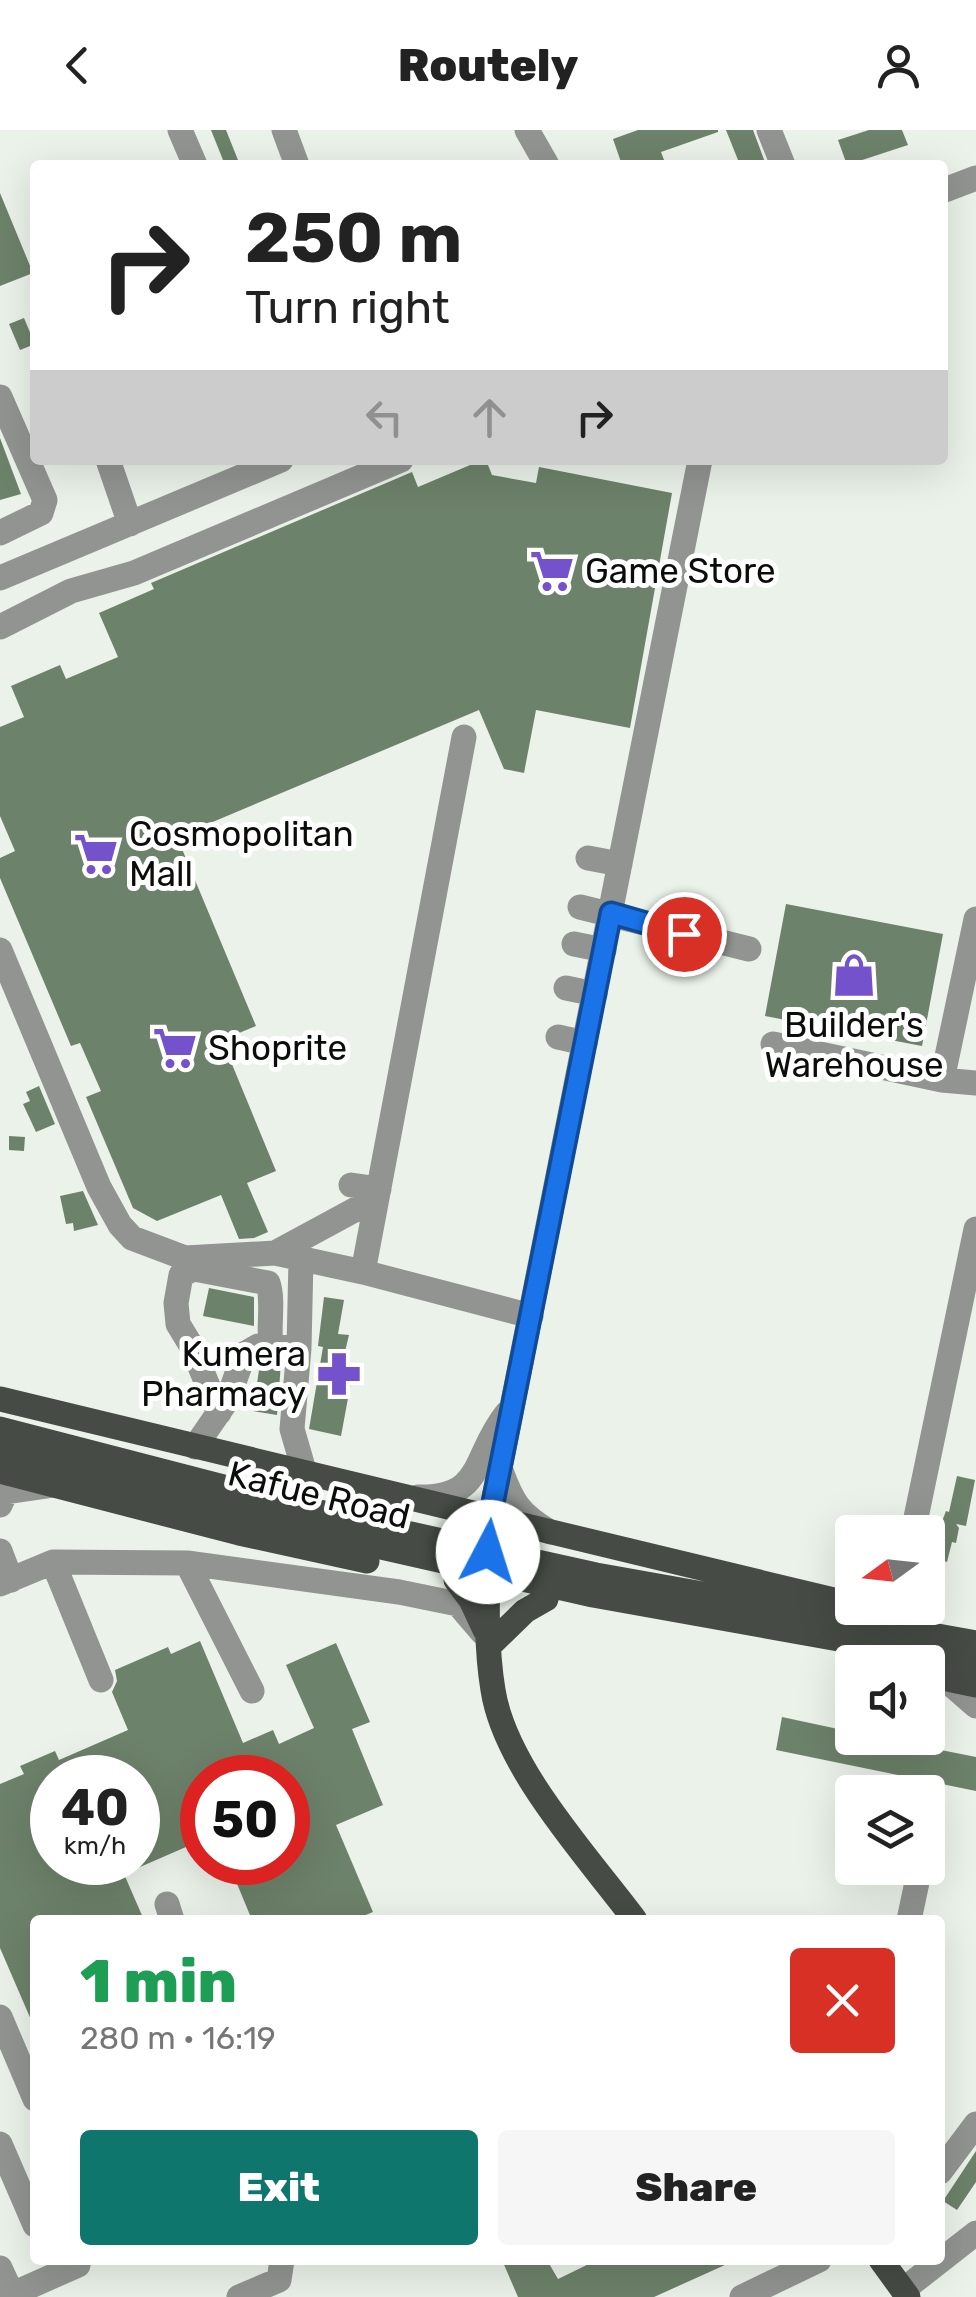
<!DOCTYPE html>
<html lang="en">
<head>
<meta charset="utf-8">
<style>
  body { margin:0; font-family:Rubik,sans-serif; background:#f6f6f6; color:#222; height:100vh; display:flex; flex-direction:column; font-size:38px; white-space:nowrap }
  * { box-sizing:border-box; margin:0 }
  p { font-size:32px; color:#767676 }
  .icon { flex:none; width:55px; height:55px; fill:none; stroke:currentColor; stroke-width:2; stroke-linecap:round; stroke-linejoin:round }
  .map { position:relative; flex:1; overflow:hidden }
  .drawer { position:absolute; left:30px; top:1785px; width:915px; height:350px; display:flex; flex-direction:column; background:#fff; border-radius:10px; box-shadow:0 10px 40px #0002 }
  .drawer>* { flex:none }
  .banner { position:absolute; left:30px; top:30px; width:918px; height:305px; border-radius:10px; box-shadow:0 10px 40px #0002; background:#fff; color:#222; overflow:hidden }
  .needle { width:65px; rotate:255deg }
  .tools { position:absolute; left:835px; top:1385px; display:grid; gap:20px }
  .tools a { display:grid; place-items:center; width:110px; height:110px; border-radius:10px; background:#fff; box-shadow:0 10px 40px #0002; font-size:50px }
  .speed { position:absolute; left:30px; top:1625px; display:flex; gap:20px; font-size:50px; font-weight:700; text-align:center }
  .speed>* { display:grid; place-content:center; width:130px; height:130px; border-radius:50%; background:#fff; box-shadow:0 10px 40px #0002; line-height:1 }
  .speed small { font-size:25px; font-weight:400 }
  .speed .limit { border:15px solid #d22; background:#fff; color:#111 }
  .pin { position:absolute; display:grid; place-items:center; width:85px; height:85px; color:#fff; margin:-42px; border:5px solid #fff; border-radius:50%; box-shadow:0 2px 10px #0007 }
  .me { position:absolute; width:110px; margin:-55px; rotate:5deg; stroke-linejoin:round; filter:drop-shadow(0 0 8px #0008) }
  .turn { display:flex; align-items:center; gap:35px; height:210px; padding:0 50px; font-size:45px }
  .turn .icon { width:130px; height:130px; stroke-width:2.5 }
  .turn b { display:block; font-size:70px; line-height:85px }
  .lanes { display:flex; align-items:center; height:95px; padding:0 50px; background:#0003; justify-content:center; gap:50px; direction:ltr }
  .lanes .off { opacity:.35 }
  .round { display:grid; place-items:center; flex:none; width:105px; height:105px; border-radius:10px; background:#f6f6f6 }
  .headline { display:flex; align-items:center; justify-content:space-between; height:170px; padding:0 50px }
  h1 { font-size:60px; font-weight:800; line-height:75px; color:#1e9e55 }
  .primary-button { display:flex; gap:20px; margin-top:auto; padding:20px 50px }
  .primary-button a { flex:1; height:115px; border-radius:10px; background:#0f766e; color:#fff; font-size:40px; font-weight:800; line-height:115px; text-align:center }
  .primary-button a+a { background:#f6f6f6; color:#222 }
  header { display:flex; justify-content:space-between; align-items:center; height:130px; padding:0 50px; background:#fff; font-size:45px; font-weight:800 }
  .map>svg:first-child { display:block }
  .building { fill:#6d826a; fill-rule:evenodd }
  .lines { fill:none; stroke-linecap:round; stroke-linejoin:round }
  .minor { stroke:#919490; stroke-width:25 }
  .major { stroke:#464b45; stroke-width:25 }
  .route-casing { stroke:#114b97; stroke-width:25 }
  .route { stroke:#1a73e8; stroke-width:18 }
  .labels { text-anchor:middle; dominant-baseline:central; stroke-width:10; stroke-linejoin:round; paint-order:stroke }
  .poi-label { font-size:35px; fill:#0a0d0a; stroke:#fff; text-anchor:start }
  .street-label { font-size:35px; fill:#0a0d0a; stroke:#fff }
</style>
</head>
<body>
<header><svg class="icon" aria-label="back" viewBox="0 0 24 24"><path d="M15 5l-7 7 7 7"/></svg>Routely<svg class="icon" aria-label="person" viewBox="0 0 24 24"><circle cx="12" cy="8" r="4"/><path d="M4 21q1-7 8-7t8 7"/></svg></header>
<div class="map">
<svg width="976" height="2167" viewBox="0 0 976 2167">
  <rect width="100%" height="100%" fill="#eaf2e9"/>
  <path class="building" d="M 211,0 L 226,0 L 240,35 L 225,35 Z
    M 638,0 L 718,0 L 718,2 L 661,22 L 666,35 L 622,35 L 613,9 Z
    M 726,0 L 753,0 L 766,35 L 740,35 Z
    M 869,0 L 902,0 L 908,15 L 847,35 L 838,10 Z
    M 0,63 L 33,143 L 0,156 Z
    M 24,188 L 35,214 L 20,220 L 9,194 Z
    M 0,308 L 21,364 L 0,370 Z
    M 482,330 L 486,330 L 492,345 L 536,353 L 539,337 L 672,363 L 630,598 L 536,580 L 524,643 L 504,639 L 479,580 L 177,707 L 256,896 L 222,910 L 276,1041 L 247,1053 L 268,1102 L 254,1108 L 239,1109 L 221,1065 L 157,1091 L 133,1078 L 86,967 L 101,961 L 80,913 L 71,916 L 0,748 L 0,728 L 15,721 L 0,686 L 0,597 L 24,587 L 11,556 L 60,535 L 66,549 L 118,527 L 99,483 L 154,459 L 151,453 L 412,342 L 418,357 Z
    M 786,774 L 943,804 L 922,916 L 765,886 Z
    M 39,956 L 55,994 L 36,1002 L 23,974 L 30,971 L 26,962 Z
    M 9,1006 L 25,1007 L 24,1021 L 9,1020 Z
    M 83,1061 L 98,1095 L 74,1101 L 73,1093 L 66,1094 L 60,1066 Z
    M 209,1158 L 254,1167 L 254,1196 L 203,1186 Z
    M 324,1167 L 344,1170 L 338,1204 L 349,1205 L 342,1234 L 354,1236 L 341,1306 L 309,1299 L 323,1217 L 318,1216 Z
    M 260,1233 L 281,1233 L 277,1285 L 253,1281 Z
    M 957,1346 L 975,1350 L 966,1396 L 956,1394 L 959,1398 L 956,1413 L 952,1412 L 947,1432 L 934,1428 L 941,1394 L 946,1381 L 949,1382 Z
    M 200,1511 L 243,1613 L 273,1600 L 279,1614 L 314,1598 L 286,1535 L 336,1513 L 370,1592 L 352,1599 L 383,1675 L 336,1695 L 373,1782 L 354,1790 L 252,1790 L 228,1732 L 288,1732 L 288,1648 L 202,1648 L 202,1710 L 124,1744 L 144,1790 L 35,1790 L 35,1899 L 0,1818 L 0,1654 L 24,1644 L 20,1636 L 55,1621 L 59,1630 L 128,1600 L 112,1562 L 117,1551 L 115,1540 L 168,1517 L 171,1524 ZM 52,1648 L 138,1648 L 138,1732 L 52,1732 Z
    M 782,1587 L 852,1602 L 852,1608 L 881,1608 L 976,1627 L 976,1661 L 776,1620 Z
    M 976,2021 L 976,2052 L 957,2080 L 943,2071 Z
    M 502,2130 L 547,2130 L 558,2149 L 597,2130 L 736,2130 L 654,2167 L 518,2167 Z"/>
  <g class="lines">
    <path class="minor" d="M 180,0 L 195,35
      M 284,0 L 297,35
      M 527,0 L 547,35
      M 769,0 L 783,35
      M 942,61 L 976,48
      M 0,267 L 45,370 L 41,383 L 0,403
      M 108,330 L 130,394
      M 0,448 L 281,330
      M 0,497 L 71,461 L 134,443 L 401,330
      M 588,728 L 620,734
      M 580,777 L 749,819
      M 574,814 L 604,820
      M 0,820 L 99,1057 L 120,1095 L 132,1108 L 185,1128 L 275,1123 L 360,1077
      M 566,858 L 595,864
      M 558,907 L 585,913
      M 773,914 L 942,950 L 976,789
      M 942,950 L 976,953
      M 351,1055 L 379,1059
      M 275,1123 L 363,1142 L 531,1186
      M 363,1142 L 464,607
      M 299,1218 L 301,1129
      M 219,1283 L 192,1217 L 178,1194 L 176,1173 L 181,1145 L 194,1139 L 268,1153 C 274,1171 268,1196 271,1217
      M 195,1317 L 228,1269 L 244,1224 L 258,1216 L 299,1218 L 292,1299 L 305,1344
      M 500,1338 C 512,1372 519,1384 550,1402
      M 418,1367 C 485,1369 472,1326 507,1283
      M 0,1375 L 6,1362 L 54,1355
      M 490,1388 L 700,330
      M 913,1402 L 976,1099
      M 0,1421 L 11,1450
      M 53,1432 L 101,1550
      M 187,1433 L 399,1462 L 458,1474 L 482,1502
      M 0,1454 L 53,1432 L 187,1433 L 252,1561
      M 945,1549 L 976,1576
      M 928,1707 L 930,1697
      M 167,1774 L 172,1790
      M 909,1790 L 920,1738
      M 0,1887 L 35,1969
      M 0,2014 L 35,2095
      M 940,2042 L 976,1994
      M 0,2138 L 12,2164
      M 903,2160 L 976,2103
      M 6,2167 L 78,2135
      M 239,2167 L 279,2150 L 282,2130
      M 742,2167 L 819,2130"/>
    <path class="major" d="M 0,1269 L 846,1473
      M 0,1299 L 370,1395 L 596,1445 L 976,1513
      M 0,1319 L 368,1414 L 593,1465 L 934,1526 L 976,1537
      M 0,1341 L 239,1403 L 367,1431
      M 488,1428 C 487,1471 486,1518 493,1560 C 505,1638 588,1727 635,1790
      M 456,1450 L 471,1470 L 485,1500
      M 491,1514 L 525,1481 L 546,1469
      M 928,1545 L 976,1555
      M 881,2130 L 908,2167"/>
  </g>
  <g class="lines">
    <g class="route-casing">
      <path id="route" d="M 488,1422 L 490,1388 L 611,783 L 684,804"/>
    </g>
    <use href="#route" class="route"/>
  </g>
  <defs>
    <g id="supermarket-bare" transform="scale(3.45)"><path d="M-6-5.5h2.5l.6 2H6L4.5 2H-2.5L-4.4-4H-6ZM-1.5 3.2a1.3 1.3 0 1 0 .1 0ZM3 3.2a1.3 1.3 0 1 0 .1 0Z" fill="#7352cc" stroke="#fff" stroke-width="2.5" paint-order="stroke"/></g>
    <g id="shop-bare" transform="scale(3.45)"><path d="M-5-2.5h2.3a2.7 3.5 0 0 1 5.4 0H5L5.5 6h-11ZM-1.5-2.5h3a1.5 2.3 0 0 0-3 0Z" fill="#7352cc" stroke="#fff" stroke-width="2.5" paint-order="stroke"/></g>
    <g id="pharmacy-bare" transform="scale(3.45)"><path d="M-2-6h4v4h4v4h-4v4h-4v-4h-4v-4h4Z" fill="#7352cc" stroke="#fff" stroke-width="2.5" paint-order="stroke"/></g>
  </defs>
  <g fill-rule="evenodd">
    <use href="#supermarket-bare" x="552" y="441"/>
    <use href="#supermarket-bare" x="96" y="724"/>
    <use href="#shop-bare" x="854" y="845"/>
    <use href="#supermarket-bare" x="175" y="918"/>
    <use href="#pharmacy-bare" x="339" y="1244"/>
  </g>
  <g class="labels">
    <g class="poi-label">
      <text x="585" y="441">Game Store</text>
      <text x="129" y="704">Cosmopolitan<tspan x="129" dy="40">Mall</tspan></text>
      <text x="854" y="895" text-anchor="middle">Builder's<tspan x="854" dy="40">Warehouse</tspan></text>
      <text x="208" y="918">Shoprite</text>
      <text x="306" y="1224" text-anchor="end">Kumera<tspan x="306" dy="40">Pharmacy</tspan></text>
    </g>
    <g class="street-label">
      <text transform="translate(319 1365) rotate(14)">Kafue Road</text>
    </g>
  </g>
</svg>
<div class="tools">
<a><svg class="needle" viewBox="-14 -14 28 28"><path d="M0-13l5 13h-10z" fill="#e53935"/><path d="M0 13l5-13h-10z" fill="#767676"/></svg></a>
<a><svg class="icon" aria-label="sound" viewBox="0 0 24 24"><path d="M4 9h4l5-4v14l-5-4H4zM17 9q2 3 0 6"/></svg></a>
<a><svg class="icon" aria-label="layers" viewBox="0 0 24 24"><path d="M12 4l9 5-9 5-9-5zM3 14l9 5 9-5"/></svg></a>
</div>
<div class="speed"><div>40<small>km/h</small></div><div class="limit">50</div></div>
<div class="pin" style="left:684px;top:804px;background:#d93025"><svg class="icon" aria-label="arrive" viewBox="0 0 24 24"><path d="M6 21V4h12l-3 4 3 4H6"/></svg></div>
<svg class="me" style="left:488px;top:1422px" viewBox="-20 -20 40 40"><circle r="19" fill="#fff"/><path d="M0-13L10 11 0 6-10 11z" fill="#1a73e8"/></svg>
<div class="banner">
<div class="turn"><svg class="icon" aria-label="right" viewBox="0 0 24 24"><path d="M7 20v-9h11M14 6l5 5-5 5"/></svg><div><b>250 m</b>Turn right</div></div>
<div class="lanes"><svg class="icon off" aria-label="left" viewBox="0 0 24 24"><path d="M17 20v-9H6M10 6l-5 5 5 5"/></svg><svg class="icon off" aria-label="ahead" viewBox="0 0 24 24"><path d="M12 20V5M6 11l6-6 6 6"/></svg><svg class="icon" aria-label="right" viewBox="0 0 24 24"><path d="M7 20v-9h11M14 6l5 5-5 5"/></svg></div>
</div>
<section class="drawer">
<div class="headline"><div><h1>1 min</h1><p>280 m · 16:19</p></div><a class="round" style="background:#d93025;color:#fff"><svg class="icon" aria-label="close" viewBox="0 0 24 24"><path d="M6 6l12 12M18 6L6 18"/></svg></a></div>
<div class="primary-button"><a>Exit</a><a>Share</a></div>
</section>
</div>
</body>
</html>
